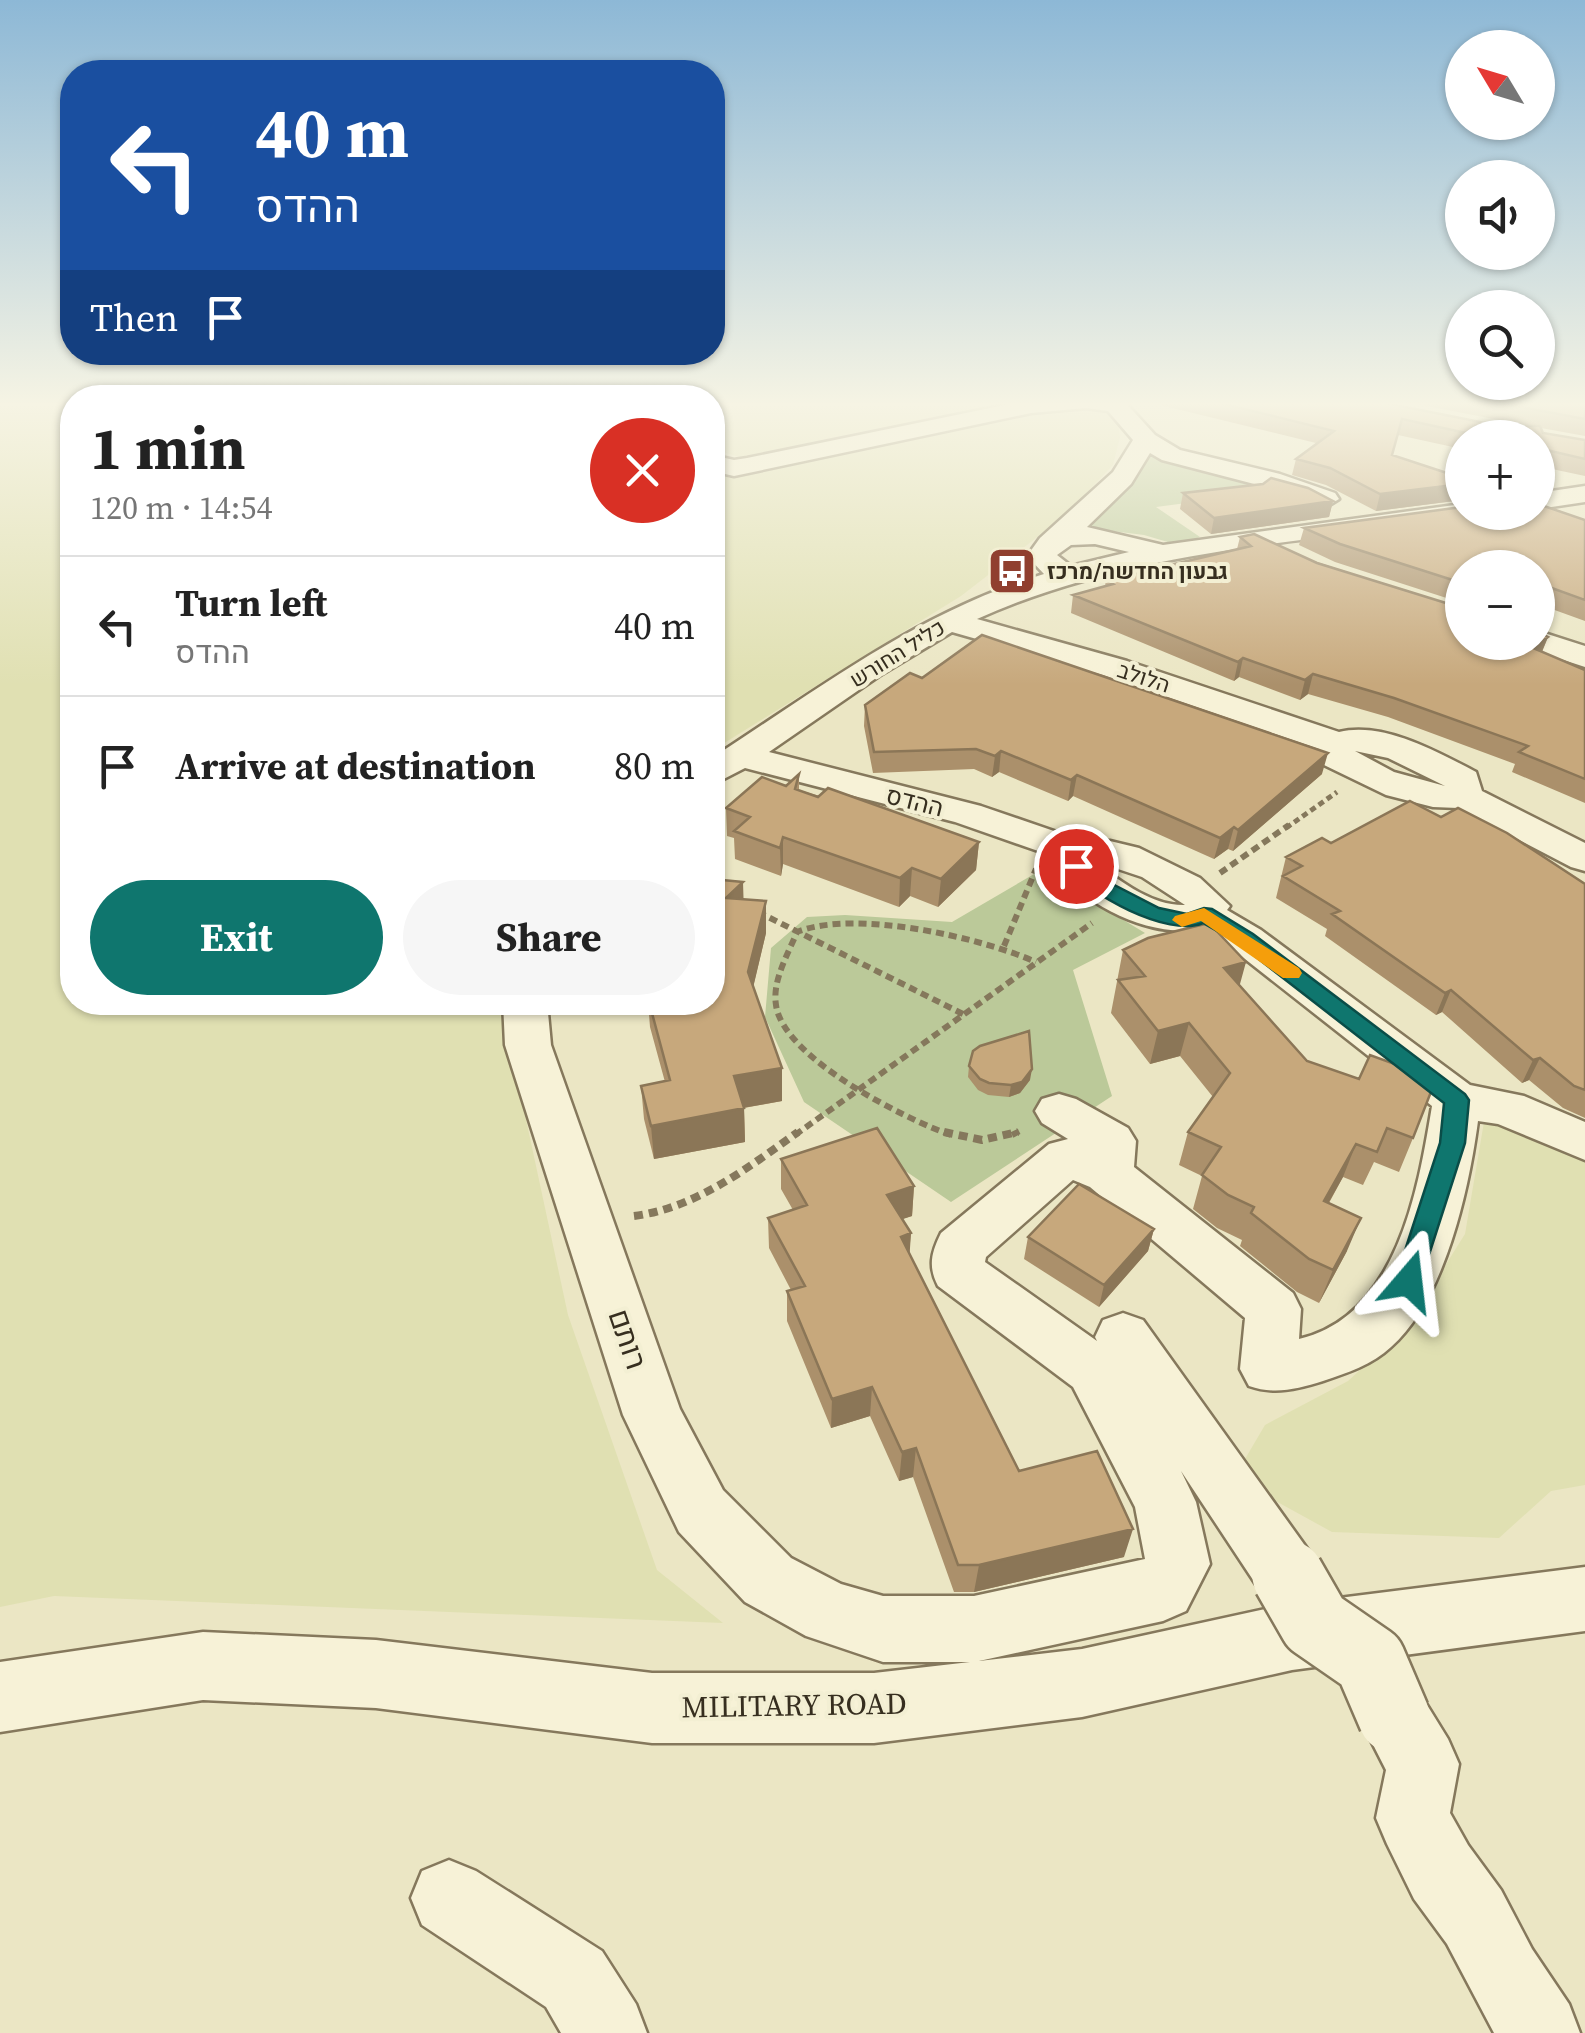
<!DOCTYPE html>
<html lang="en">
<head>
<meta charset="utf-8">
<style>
  body { margin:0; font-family:"Source Serif 4",Heebo,serif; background:#f6f6f6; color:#222; height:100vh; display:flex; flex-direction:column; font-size:38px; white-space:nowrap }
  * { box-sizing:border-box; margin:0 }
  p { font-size:32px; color:#767676 }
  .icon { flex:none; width:55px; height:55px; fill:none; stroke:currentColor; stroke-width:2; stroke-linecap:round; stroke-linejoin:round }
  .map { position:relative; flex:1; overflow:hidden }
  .drawer { position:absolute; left:60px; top:385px; width:665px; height:630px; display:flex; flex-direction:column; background:#fff; border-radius:40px; box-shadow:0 2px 8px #0004 }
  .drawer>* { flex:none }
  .top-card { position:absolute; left:60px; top:60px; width:665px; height:305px; border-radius:40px; box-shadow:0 2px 8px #0004; background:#1a4fa0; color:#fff; overflow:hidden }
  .needle { width:65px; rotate:308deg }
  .tools { position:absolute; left:1445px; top:30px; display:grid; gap:20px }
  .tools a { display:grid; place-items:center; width:110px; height:110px; border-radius:50%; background:#fff; box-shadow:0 2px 8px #0004; font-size:50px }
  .pin { position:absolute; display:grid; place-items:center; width:85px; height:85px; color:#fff; margin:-42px; border:5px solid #fff; border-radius:50%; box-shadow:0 2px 10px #0007 }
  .me { position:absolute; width:110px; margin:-55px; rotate:17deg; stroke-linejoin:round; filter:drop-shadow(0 0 8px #0008) }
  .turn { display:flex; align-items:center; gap:35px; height:210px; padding:0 30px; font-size:45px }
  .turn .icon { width:130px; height:130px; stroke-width:2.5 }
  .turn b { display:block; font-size:70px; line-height:85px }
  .then { display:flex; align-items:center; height:95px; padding:0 30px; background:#0003; gap:20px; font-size:38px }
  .round { display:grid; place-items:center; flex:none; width:105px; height:105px; border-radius:52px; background:#f6f6f6 }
  .head { display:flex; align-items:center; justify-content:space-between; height:170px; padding:0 30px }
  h1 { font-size:60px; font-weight:700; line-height:75px }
  .button { display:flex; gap:20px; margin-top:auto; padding:20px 30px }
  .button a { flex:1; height:115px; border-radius:60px; background:#0f766e; color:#fff; font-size:40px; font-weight:700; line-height:115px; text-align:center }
  .button a+a { background:#f6f6f6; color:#222 }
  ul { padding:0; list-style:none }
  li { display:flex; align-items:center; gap:30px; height:140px; padding:0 30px; border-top:2px solid #e0e0e0 }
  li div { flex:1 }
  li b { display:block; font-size:38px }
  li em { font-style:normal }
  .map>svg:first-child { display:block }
  .farmland { fill:#e0e0b2 }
  .green { fill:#bbc999 }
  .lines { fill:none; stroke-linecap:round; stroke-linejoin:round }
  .minor-casing { stroke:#85785c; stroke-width:5 }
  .path-far2 { stroke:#85785c; stroke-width:5; stroke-dasharray:6 4; stroke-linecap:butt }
  .path-far1 { stroke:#85785c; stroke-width:6; stroke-dasharray:8 5; stroke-linecap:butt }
  .path { stroke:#85785c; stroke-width:8; stroke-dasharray:9 6; stroke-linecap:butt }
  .minor { fill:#f7f2d7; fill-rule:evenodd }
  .minor-bridge-casing { stroke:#85785c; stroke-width:76; stroke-linecap:butt }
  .minor-bridge { stroke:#f7f2d7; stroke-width:71 }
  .wall { fill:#ab906b }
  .shaded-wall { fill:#8b7657 }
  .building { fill:#c7a87c; stroke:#8b7657; stroke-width:2.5 }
  .route { fill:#0f766e; stroke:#0a4d48; stroke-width:2.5 }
  .slow { fill:#f59e0b }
  .labels { text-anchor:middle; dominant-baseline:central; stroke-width:8; stroke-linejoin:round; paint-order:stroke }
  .far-poi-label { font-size:22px; font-weight:bold; fill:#362e1f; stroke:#f3efd3; text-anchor:start }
  .far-street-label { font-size:22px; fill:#362e1f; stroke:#f3efd3 }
  .street-label { font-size:25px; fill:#362e1f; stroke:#f3efd3 }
  .near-street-label { font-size:30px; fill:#362e1f; stroke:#f3efd3 }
</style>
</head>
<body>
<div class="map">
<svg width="1585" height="2033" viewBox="0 0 1585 2033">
  <rect width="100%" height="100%" fill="#ebe6c4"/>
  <path class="farmland" d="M 0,401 L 72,401 L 72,1002 L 501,1003 L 568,1315 L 657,1570 L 723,1623 L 54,1596 L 0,1607 Z
    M 713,401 L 1050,401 L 859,432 L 743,458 L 713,449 Z
    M 1086,407 L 1117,415 L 1120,437 L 1113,465 L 1066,515 L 961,596 L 713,750 L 713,483 L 735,472 L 1020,413 Z
    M 1485,1116 L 1526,1130 L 1585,1162 L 1585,1485 L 1551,1491 L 1499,1538 L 1332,1532 L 1272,1499 L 1245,1459 L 1265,1425 L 1348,1381 L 1406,1328 L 1465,1234 Z"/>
  <path class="green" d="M 1150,454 L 1165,462 L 1270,486 L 1248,495 L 1156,507 L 1200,537 L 1178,545 L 1144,535 L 1088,528 L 1136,475 Z
    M 1041,870 L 1145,933 L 1073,970 L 1112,1096 L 951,1202 L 804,1102 L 765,1017 L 771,948 L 807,917 L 845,915 L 952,922 Z"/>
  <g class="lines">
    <g class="minor-casing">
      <path id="minor" d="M 1024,401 L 1124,401 L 1155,435 L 1180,450 L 1280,474 L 1335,493 L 1339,499 L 1326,507 L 1262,486 L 1162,460 L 1150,453 L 1131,484 L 1087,527 L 1163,545 L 1462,504 L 1462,512 L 1475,512 L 1462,520 C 1299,542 1127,551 977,619 L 1127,661 L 1339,732 C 1383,721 1438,752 1476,772 L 1482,791 L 1585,843 L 1585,871 L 1571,867 L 1458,808 L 1433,807 L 1386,795 L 1324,765 L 1319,749 L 1103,675 L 952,632 L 882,674 L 769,752 L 981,806 L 1086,842 L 1110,841 L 1139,848 L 1200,878 L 1230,906 L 1227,910 L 1261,930 L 1470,1085 L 1524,1096 L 1585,1122 L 1585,1160 L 1498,1124 L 1478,1121 C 1469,1189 1445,1299 1391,1347 C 1372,1365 1347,1373 1323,1381 C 1297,1389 1275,1395 1249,1386 L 1240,1369 L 1245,1318 L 1090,1187 L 1073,1180 L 986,1257 L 985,1262 L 1097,1341 L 1095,1337 L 1103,1320 L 1123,1313 L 1143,1320 L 1311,1554 L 1320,1576 L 1311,1598 L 1299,1603 L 1585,1567 L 1585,1631 L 1292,1670 L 1082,1717 L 874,1743 L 652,1743 L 376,1708 L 203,1700 L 0,1732 L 0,1662 L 203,1632 L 376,1640 L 652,1673 L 874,1673 L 970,1662 L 883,1662 L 806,1636 L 745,1602 L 679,1532 L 623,1415 L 505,1045 L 503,1002 L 547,1002 L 551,1045 L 680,1409 L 723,1490 L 791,1558 L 841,1584 L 883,1596 L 974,1596 L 1145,1559 L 1135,1507 L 1073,1387 L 938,1286 C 928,1267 931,1253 941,1233 L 1049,1144 L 1068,1139 L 1042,1123 L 1035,1111 L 1042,1099 L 1059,1094 L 1076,1099 L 1128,1128 L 1136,1141 L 1134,1167 L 1293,1293 L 1301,1309 L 1299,1339 C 1397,1316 1418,1191 1432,1106 L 1231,948 L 1199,929 C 1151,938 1084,906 1056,866 L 1061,859 L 955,822 L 745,768 L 712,785 L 712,758 C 820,688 920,611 1044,574 L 1027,556 L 1040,538 L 1113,472 L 1133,440 L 1108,411 L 1086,408 L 1031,413 L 734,476 L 712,471 L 712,455 L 734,460 L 747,458 ZM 1095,544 L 1129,552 L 1071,566 L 1057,555 L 1071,545 ZM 1355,751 L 1388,758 L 1445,786 L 1394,772 ZM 1103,864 L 1142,877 L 1185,905 C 1154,906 1124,884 1100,866 ZM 1181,1471 L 1265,1598 L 1284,1605 L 1082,1649 L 979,1661 L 1163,1621 L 1186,1611 L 1210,1564 L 1196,1502 Z
        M 1585,486 L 1585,502 L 1538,509 L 1538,493 Z
        M 1538,631 L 1585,646 L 1585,667 L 1527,648 L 1523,642 L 1538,642 Z
        M 1394,1682 L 1419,1692 L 1448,1739 L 1459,1764 L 1450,1813 L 1468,1845 L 1501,1890 L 1532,1949 L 1569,2004 L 1580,2033 L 1494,2033 L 1447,1944 L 1414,1899 L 1387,1844 L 1376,1818 L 1386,1770 L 1359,1717 L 1369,1692 Z
        M 449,1860 L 476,1871 L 602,1951 L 636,2004 L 647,2033 L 561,2033 L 546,2007 L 422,1925 L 411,1898 L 422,1871 Z"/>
    </g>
    <path class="path-far2" d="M 1286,828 L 1337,792"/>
    <path class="path-far1" d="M 1220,873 L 1289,825
      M 758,912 L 963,1014
      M 1004,946 L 1036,869
      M 795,1135 L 1092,923
      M 951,1135 C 905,1119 783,1058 776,1005 C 772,981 788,954 797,932 C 855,909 979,937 1036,962
      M 1012,1135 L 1022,1130"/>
    <path class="path" d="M 944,1132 L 982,1140 L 1018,1132
      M 634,1216 C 696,1208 749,1167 798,1132"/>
    <use href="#minor" class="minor"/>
    <g class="minor-bridge-casing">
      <path id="minor-bridge" d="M 1288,1576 L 1315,1623 L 1370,1661 L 1394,1717"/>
    </g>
    <use href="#minor-bridge" class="minor-bridge"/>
  </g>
  <path class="wall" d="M 1157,400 L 1371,400 L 1500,426 L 1530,426 L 1396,400 L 1585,400 L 1585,436 L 1541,428 L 1543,433 L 1585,440 L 1585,476 L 1538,466 L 1538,438 L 1462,438 L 1462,449 L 1398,435 L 1392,455 L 1462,478 L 1462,502 L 1462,500 L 1376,511 L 1326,485 L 1292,475 L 1296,459 L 1316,443 L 1156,404 Z
    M 1183,493 L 1333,501 L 1329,517 L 1211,534 L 1180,509 Z
    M 1585,520 L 1585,621 L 1538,604 L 1538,568 L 1462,568 L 1462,603 L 1335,562 L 1299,545 L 1304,528 Z
    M 1240,537 L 1548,637 L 1542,652 L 1585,670 L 1585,803 L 1512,772 L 1515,764 L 1388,717 L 1308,694 L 1300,700 L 1239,677 L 1234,681 L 1071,613 L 1073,595 L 1105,586 L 1106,580 L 1237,549 Z
    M 922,678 L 1322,774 L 1233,851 L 1228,849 L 1214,859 L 1073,796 L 1068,801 L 999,772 L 992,777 L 974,769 L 873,773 L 864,726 L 865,705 Z
    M 799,774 L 799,790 L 979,842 L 976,870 L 938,907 L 910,896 L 899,907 L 783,864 L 781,876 L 735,859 L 734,838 L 727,836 L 726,808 L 786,786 Z
    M 1441,817 L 1585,884 L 1585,1118 L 1563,1108 L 1529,1080 L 1522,1083 L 1442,1012 L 1436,1015 L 1325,936 L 1327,929 L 1276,898 L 1286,857 L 1331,843 Z
    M 743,882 L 743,899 L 766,933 L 753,987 L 782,1068 L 782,1101 L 744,1108 L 745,1142 L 654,1159 L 644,1119 L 641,1086 L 665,1082 L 650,1027 L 648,1002 L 712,1002 Z
    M 1123,950 L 1239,985 L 1307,1061 L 1413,1138 L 1399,1172 L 1374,1162 L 1363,1185 L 1343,1177 L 1329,1203 L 1347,1251 L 1319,1303 L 1297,1292 L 1240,1246 L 1242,1240 L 1217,1228 L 1193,1209 L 1202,1176 L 1179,1165 L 1188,1132 L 1213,1097 L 1180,1056 L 1150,1064 L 1111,1013 Z
    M 969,1066 L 1030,1080 L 1020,1093 L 1009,1097 L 988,1095 L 978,1090 L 968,1077 Z
    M 781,1159 L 914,1186 L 912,1216 L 902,1219 L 911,1233 L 909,1253 L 1019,1471 L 1124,1557 L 974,1592 L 954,1592 L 913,1477 L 899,1481 L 870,1416 L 831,1428 L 787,1321 L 787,1291 L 791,1290 L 769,1248 L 768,1218 L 793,1210 L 781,1189 Z
    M 1154,1229 L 1148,1251 L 1099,1307 L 1024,1259 L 1028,1237 Z"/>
  <path class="shaded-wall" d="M 1462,484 L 1462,500 L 1376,511 L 1380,494 Z
    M 1333,501 L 1329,517 L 1211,534 L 1214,518 Z
    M 1548,637 L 1540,656 L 1533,648 Z
    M 1243,658 L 1239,677 L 1234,681 L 1238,662 Z
    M 1313,674 L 1308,694 L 1300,700 L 1305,680 Z
    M 1001,751 L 999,772 L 992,777 L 995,756 Z
    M 1328,753 L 1322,774 L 1233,851 L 1238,830 Z
    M 1077,775 L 1073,796 L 1068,801 L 1071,780 Z
    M 1234,827 L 1228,849 L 1214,859 L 1220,838 Z
    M 783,837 L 783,864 L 781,876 L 780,848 Z
    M 979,842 L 976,870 L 938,907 L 941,879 Z
    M 912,868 L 910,896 L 899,907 L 900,878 Z
    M 743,882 L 744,914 L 726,898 Z
    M 766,901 L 766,933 L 749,1005 L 748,972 Z
    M 1246,962 L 1237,995 L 1224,968 Z
    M 1451,990 L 1442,1012 L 1436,1015 L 1445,993 Z
    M 1189,1023 L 1180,1056 L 1150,1064 L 1158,1031 Z
    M 1540,1058 L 1529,1080 L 1522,1083 L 1533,1060 Z
    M 782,1068 L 782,1101 L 736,1109 L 734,1076 Z
    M 1032,1069 L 1030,1080 L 1020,1093 L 1009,1097 L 1011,1085 Z
    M 744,1108 L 745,1142 L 654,1159 L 651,1126 Z
    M 1356,1144 L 1343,1177 L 1311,1234 L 1324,1201 Z
    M 914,1186 L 912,1216 L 885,1225 L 887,1195 Z
    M 1361,1218 L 1347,1251 L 1319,1303 L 1333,1270 Z
    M 1154,1229 L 1148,1251 L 1099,1307 L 1104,1285 Z
    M 911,1233 L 909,1263 L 901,1237 Z
    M 872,1387 L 870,1416 L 831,1428 L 832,1399 Z
    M 916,1448 L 913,1477 L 899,1481 L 902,1452 Z
    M 1133,1529 L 1124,1557 L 974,1592 L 979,1565 Z"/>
  <path class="building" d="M 1208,400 L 1371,400 L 1500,426 L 1540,426 L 1543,433 L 1585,440 L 1585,459 L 1538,448 L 1538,438 L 1489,438 L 1402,419 L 1392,455 L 1462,478 L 1462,484 L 1380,494 L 1330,468 L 1296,459 L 1334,431 Z
    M 1484,400 L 1585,400 L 1585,419 Z
    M 1271,478 L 1308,488 L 1333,501 L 1214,518 L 1183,493 L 1263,484 Z
    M 1538,504 L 1585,520 L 1585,600 L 1538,583 L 1538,568 L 1462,568 L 1462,583 L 1340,544 L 1304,528 L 1462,507 L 1462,512 L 1538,512 Z
    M 1254,534 L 1317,563 L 1462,608 L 1462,642 L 1538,642 L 1538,632 L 1548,637 L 1533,648 L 1585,670 L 1585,779 L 1519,752 L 1528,746 L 1394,698 L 1313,674 L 1305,680 L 1243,658 L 1238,662 L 1073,595 L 1113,584 L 1106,580 L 1251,546 L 1240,537 Z
    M 982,635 L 1328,753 L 1238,830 L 1234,827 L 1220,838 L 1077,775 L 1071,780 L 1001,751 L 995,756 L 976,749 L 874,752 L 865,705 L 910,673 L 922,678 Z
    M 799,774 L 795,789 L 818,797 L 828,788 L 979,842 L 941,879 L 912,868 L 900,878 L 783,837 L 780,848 L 734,831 L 750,817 L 726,808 L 762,777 L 786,786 Z
    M 1410,801 L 1441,817 L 1458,808 L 1507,833 L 1585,884 L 1585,1090 L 1574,1086 L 1540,1058 L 1533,1060 L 1451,990 L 1445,993 L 1332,914 L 1340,911 L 1283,876 L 1302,866 L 1286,857 L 1322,838 L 1331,843 Z
    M 712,879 L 743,882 L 726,898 L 766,901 L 748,972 L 782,1068 L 734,1076 L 744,1108 L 651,1126 L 641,1086 L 670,1080 L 649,1002 L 712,1002 Z
    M 1209,923 L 1246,962 L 1224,968 L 1307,1061 L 1359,1079 L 1370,1055 L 1436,1079 L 1413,1138 L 1387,1128 L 1377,1152 L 1356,1144 L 1324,1201 L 1361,1218 L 1333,1270 L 1309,1259 L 1251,1213 L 1254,1207 L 1228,1195 L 1202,1175 L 1221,1147 L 1188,1132 L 1230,1073 L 1189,1023 L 1158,1031 L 1118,980 L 1145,976 L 1123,950 L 1148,938 Z
    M 1029,1031 L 1032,1069 L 1022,1082 L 1011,1085 L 989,1083 L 980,1079 L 969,1066 L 973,1051 L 980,1046 Z
    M 877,1128 L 914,1186 L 887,1195 L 911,1233 L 901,1237 L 1019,1471 L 1097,1451 L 1133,1529 L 979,1565 L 958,1565 L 916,1448 L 902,1452 L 872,1387 L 832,1399 L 787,1291 L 805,1286 L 768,1218 L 807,1205 L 781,1159 Z
    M 1079,1184 L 1154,1229 L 1104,1285 L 1028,1237 Z"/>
  <linearGradient id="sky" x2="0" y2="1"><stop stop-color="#8db8d6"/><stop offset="0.59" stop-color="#f6f4e4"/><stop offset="1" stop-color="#f6f4e4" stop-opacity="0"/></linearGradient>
  <rect width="1585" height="685" fill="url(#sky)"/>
  <path class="route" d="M 1076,860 L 1095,875 L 1159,908 L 1187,914 L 1204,908 L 1212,909 L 1253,934 L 1465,1094 L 1469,1100 L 1465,1143 L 1418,1289 L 1409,1292 L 1399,1289 L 1395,1281 L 1440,1143 L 1444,1103 L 1238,943 L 1203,923 C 1168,938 1088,894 1066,866 Z"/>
  <path class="slow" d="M 1204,908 L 1299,968 L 1302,973 L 1299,978 L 1283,978 L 1201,921 L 1182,927 L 1172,920 L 1175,916 Z"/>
  <defs>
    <g id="bus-square" transform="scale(2.5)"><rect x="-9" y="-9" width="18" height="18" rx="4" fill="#903f2f" stroke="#f3efd3"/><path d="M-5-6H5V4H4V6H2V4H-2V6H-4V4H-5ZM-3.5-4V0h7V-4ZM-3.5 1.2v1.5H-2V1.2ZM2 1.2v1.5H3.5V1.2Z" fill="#fff"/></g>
  </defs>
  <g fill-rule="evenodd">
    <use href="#bus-square" x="1012" y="571"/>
  </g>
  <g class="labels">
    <g class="far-poi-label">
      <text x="1047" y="571">גבעון החדשה/מרכז</text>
    </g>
    <g class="far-street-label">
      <text transform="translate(897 653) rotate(-32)">כליל החורש</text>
      <text transform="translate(1144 677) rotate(18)">הלולב</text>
    </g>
    <g class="street-label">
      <text transform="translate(915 801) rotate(14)">ההדס</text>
    </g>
    <g class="near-street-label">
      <text transform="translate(628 1339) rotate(71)">רותם</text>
      <text transform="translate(794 1705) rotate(-1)">MILITARY ROAD</text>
    </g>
  </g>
</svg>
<div class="tools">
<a><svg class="needle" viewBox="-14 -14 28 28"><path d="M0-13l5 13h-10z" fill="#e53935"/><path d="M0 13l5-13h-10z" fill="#767676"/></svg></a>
<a><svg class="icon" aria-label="sound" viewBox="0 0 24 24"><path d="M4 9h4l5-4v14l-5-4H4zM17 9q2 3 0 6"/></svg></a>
<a><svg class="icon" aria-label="search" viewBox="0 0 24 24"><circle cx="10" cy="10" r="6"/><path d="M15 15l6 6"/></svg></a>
<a>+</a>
<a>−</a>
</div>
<div class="pin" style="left:1076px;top:866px;background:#d93025"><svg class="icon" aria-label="arrive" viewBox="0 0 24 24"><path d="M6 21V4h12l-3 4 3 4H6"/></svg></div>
<svg class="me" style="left:1409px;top:1281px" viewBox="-20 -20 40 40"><path d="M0-17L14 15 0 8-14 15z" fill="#0f766e" stroke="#fff" stroke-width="4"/></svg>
<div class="top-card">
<div class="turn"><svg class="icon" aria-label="left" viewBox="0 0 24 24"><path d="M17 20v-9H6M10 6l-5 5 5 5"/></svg><div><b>40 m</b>ההדס</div></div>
<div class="then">Then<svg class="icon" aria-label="arrive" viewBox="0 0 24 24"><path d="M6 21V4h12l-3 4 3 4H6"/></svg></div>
</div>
<section class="drawer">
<div class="head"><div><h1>1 min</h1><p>120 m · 14:54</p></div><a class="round" style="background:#d93025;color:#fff"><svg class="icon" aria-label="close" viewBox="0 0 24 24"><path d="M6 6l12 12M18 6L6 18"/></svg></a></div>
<ul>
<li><svg class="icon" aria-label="left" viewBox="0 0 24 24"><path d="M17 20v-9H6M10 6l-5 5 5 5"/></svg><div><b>Turn left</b><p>ההדס</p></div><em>40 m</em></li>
<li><svg class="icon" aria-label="arrive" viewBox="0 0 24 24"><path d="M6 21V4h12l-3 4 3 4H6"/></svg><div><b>Arrive at destination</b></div><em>80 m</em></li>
</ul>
<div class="button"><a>Exit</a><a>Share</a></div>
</section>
</div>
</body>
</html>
